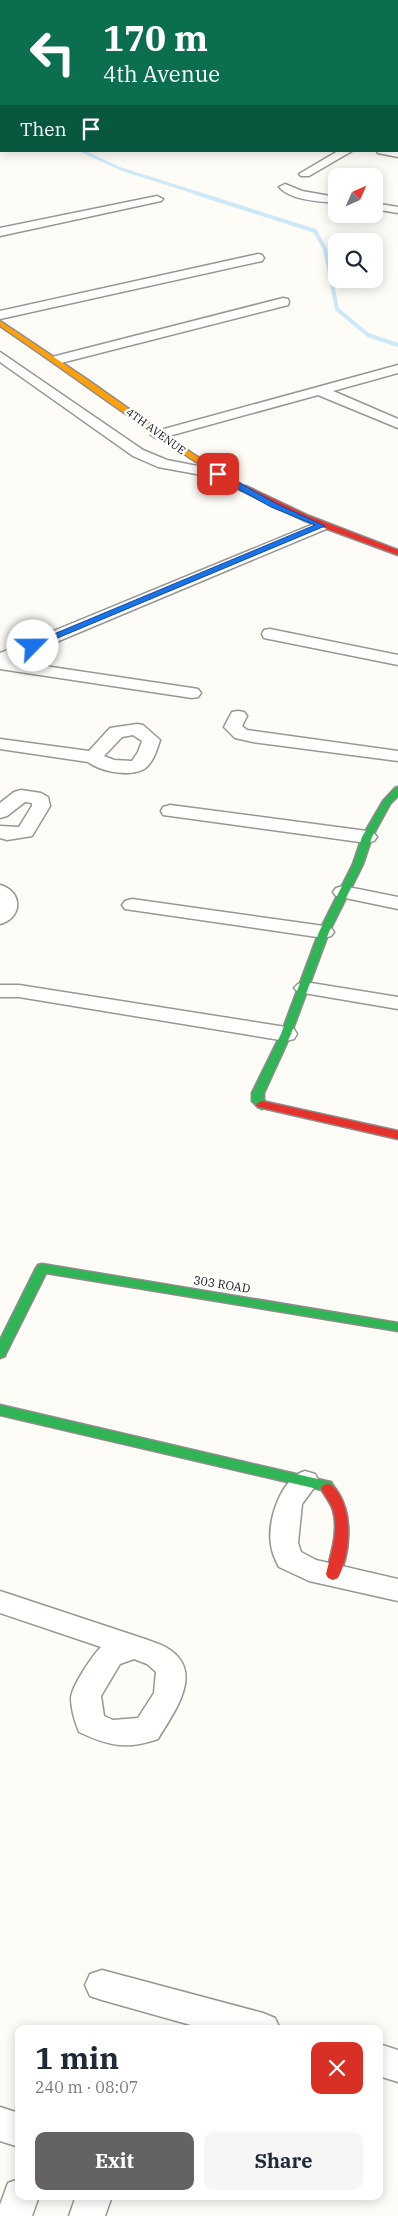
<!DOCTYPE html>
<html lang="en">
<head>
<meta charset="utf-8">
<style>
  body { margin:0; font-family:"IBM Plex Serif",serif; background:#f6f6f7; color:#1f2937; height:100vh; display:flex; flex-direction:column; font-size:19px; white-space:nowrap }
  * { box-sizing:border-box; margin:0 }
  p { font-size:16px; color:#747a83 }
  .icon { flex:none; width:28px; height:28px; fill:none; stroke:currentColor; stroke-width:2; stroke-linecap:round; stroke-linejoin:round }
  .map { position:relative; flex:1; overflow:hidden }
  .drawer { position:absolute; left:15px; top:2025px; width:368px; height:175px; display:flex; flex-direction:column; background:#fff; border-radius:10px; box-shadow:0 2px 12px #0003 }
  .drawer>* { flex:none }
  .hud { position:absolute; left:0px; top:0px; width:399px; height:152px; box-shadow:0 2px 12px #0003; background:#0b6e4f; color:#fff; overflow:hidden }
  .needle { width:32px; rotate:45deg }
  .fabs { position:absolute; left:328px; top:168px; display:grid; gap:10px }
  .fabs a { display:grid; place-items:center; width:55px; height:55px; border-radius:10px; background:#fff; box-shadow:0 2px 12px #0003; font-size:25px }
  .pin { position:absolute; display:grid; place-items:center; width:42px; height:42px; color:#fff; margin:-21px; border-radius:10px; box-shadow:0 2px 8px #0006 }
  .me { position:absolute; width:55px; margin:-28px; rotate:67deg; stroke-linejoin:round; filter:drop-shadow(0 0 4px #0008) }
  .turn { display:flex; align-items:center; gap:18px; height:105px; padding:0 20px; font-size:22px }
  .turn .icon { width:65px; height:65px; stroke-width:2.5 }
  .turn b { display:block; font-size:35px; line-height:42px }
  .then { display:flex; align-items:center; height:48px; padding:0 20px; background:#0003; gap:10px; font-size:19px }
  .round { display:grid; place-items:center; flex:none; width:52px; height:52px; border-radius:10px; background:#f6f6f7 }
  .head { display:flex; align-items:center; justify-content:space-between; height:85px; padding:0 20px }
  h1 { font-size:30px; font-weight:700; line-height:38px }
  .button { display:flex; gap:10px; margin-top:auto; padding:10px 20px }
  .button a { flex:1; height:58px; border-radius:10px; background:#646362; color:#fff; font-size:20px; font-weight:700; line-height:58px; text-align:center }
  .button a+a { background:#f6f6f7; color:#1f2937 }
  .map>svg:first-child { display:block }
  .lines { fill:none; stroke-linecap:round; stroke-linejoin:round }
  .stream-far1 { stroke:#cde8f7; stroke-width:3 }
  .stream { stroke:#cde8f7; stroke-width:4 }
  .street-casing { stroke:#979795; stroke-width:3 }
  .fast-casing { stroke:#8e8d8b; stroke-width:3 }
  .slow-casing { stroke:#8e8d8b; stroke-width:3 }
  .jam-casing { stroke:#8e8d8b; stroke-width:3 }
  .street { fill:#fffffe; fill-rule:evenodd }
  .fast { fill:#30b455; fill-rule:evenodd }
  .slow { fill:#ff9f0a; fill-rule:evenodd }
  .jam { fill:#e5322d; fill-rule:evenodd }
  .route { fill:#1a73e8; stroke:#114b97 }
  .labels { text-anchor:middle; dominant-baseline:central; stroke-width:5; stroke-linejoin:round; paint-order:stroke }
  .far-street-label { font-size:11px; fill:#111; stroke:#fff }
  .street-label { font-size:12px; fill:#111; stroke:#fff }
</style>
</head>
<body>
<div class="map">
<svg width="398" height="2216" viewBox="0 0 398 2216">
  <rect width="100%" height="100%" fill="#fdfcf7"/>
  <g class="lines">
    <path class="stream-far1" d="M 82,151 L 121,169 L 200,194"/>
    <path class="stream" d="M 196,193 L 315,231 L 325,249 L 337,309 L 368,335 L 398,345"/>
    <g class="street-casing">
      <path id="street" d="M 0,0 L 11,0 L 12,1 L 1,2 Z
        M 178,0 L 191,0 L 192,1 L 179,1 Z
        M 0,143 L 1,143 L 1,149 L 0,149 Z
        M 338,151 L 352,151 L 309,176 L 301,176 L 299,174 Z
        M 377,151 L 398,151 L 398,157 L 378,153 Z
        M 285,184 L 302,191 L 336,197 L 336,203 C 319,201 292,201 279,187 Z
        M 157,196 L 163,199 L 161,201 L 0,236 L 0,228 Z
        M 374,203 L 398,207 L 398,213 L 374,209 Z
        M 258,254 L 262,255 L 264,258 L 262,261 L 0,319 L 0,311 Z
        M 283,298 L 288,299 L 289,302 L 288,305 L 57,364 L 50,360 L 52,357 Z
        M 0,352 L 143,450 L 167,460 L 218,470 L 225,474 L 218,478 L 158,467 L 133,456 L 0,362 Z
        M 398,365 L 398,373 L 333,391 L 398,419 L 398,428 L 318,395 L 158,439 L 151,435 L 153,432 Z
        M 321,521 L 326,523 L 329,526 L 326,529 L 11,661 L 192,688 L 198,689 L 201,693 L 198,697 L 192,698 L 0,669 L 0,653 Z
        M 270,629 L 398,655 L 398,665 L 264,638 L 262,634 L 264,630 Z
        M 238,711 L 244,712 L 247,716 L 242,726 L 247,730 L 398,751 L 398,761 L 253,742 L 235,738 L 224,727 L 232,712 Z
        M 137,724 L 143,725 L 160,740 C 157,750 152,766 142,770 C 127,777 100,771 88,762 L 0,749 L 0,739 L 89,751 L 110,728 ZM 133,735 L 142,741 L 138,752 L 132,761 L 114,760 L 104,756 L 122,737 Z
        M 21,790 L 41,793 L 48,797 L 50,806 L 32,836 L 7,840 L 0,838 L 0,826 L 19,827 L 32,806 L 32,803 L 25,802 L 7,816 L 0,818 L 0,803 L 14,792 Z
        M 170,805 L 367,831 L 374,833 L 377,837 L 374,841 L 367,843 L 163,815 L 161,811 L 163,807 Z
        M 0,885 C 23,891 23,918 0,924 Z
        M 343,886 L 398,897 L 398,909 L 336,896 L 333,892 L 336,888 Z
        M 132,899 L 324,926 L 331,928 L 334,932 L 331,936 L 324,938 L 125,909 L 122,905 L 125,901 Z
        M 305,982 L 398,997 L 398,1009 L 298,992 L 294,988 L 298,984 Z
        M 0,985 L 19,985 L 286,1027 L 294,1029 L 297,1034 L 294,1039 L 286,1041 L 19,997 L 0,997 Z
        M 305,1471 L 315,1474 L 319,1481 L 302,1504 L 298,1543 L 301,1552 L 316,1560 L 398,1579 L 398,1601 L 309,1581 L 279,1567 C 275,1560 272,1552 271,1545 C 267,1521 281,1478 305,1471 Z
        M 0,1591 L 145,1639 C 152,1642 161,1644 167,1648 C 206,1671 174,1712 158,1739 C 126,1750 109,1746 79,1732 C 75,1722 71,1709 71,1698 C 72,1686 92,1656 101,1647 L 0,1613 ZM 134,1659 L 147,1664 L 156,1672 L 154,1693 L 138,1718 L 113,1720 L 104,1716 L 101,1696 L 120,1664 Z
        M 102,1970 L 263,2013 L 275,2018 L 280,2029 L 205,2029 L 102,2000 L 90,1996 L 85,1985 L 90,1974 Z
        M 379,2044 L 398,2050 L 398,2082 L 379,2076 Z
        M 0,2107 L 19,2113 L 19,2147 L 0,2141 Z
        M 19,2179 L 19,2196 L 39,2196 L 32,2216 L 0,2216 L 0,2205 L 8,2183 Z
        M 76,2196 L 112,2196 L 105,2216 L 69,2216 Z"/>
    </g>
    <g class="fast-casing">
      <path id="fast" d="M 398,787 L 398,796 L 390,804 L 372,837 L 363,864 L 329,932 L 291,1034 L 264,1093 L 264,1100 L 268,1105 L 262,1109 L 258,1107 L 252,1101 L 252,1093 L 281,1034 L 319,932 L 353,864 L 362,837 L 383,801 L 395,788 Z
        M 42,1264 L 398,1323 L 398,1331 L 46,1273 L 6,1353 L 5,1356 L 0,1358 L 0,1340 L 36,1268 L 38,1265 Z
        M 0,1405 L 326,1481 L 331,1482 L 335,1489 L 333,1493 L 328,1494 L 322,1490 L 0,1415 Z"/>
    </g>
    <g class="slow-casing">
      <path id="slow" d="M 0,321 L 85,378 L 193,454 L 247,488 L 240,490 C 157,439 80,380 0,326 Z"/>
    </g>
    <g class="jam-casing">
      <path id="jam" d="M 240,486 L 246,486 L 309,516 L 398,550 L 398,555 L 303,520 L 240,490 Z
        M 262,1101 L 398,1131 L 398,1139 L 258,1107 L 256,1105 L 258,1103 Z
        M 328,1484 C 334,1486 336,1489 339,1494 C 353,1517 350,1555 338,1578 L 333,1580 L 328,1578 L 326,1574 C 331,1554 339,1531 333,1510 C 330,1502 325,1496 321,1489 L 323,1485 Z"/>
    </g>
    <use href="#street" class="street"/>
    <use href="#fast" class="fast"/>
    <use href="#slow" class="slow"/>
    <use href="#jam" class="jam"/>
  </g>
  <path class="route" d="M 215,472 L 220,472 L 277,504 L 325,526 L 36,647 L 30,647 L 30,644 L 315,525 L 271,507 L 215,476 Z"/>
  <g class="labels">
    <g class="far-street-label">
      <text transform="translate(156 431) rotate(36)">4TH AVENUE</text>
    </g>
    <g class="street-label">
      <text transform="translate(222 1284) rotate(9)">303 ROAD</text>
    </g>
  </g>
</svg>
<div class="fabs">
<a><svg class="needle" viewBox="-14 -14 28 28"><path d="M0-13l5 13h-10z" fill="#e53935"/><path d="M0 13l5-13h-10z" fill="#747a83"/></svg></a>
<a><svg class="icon" aria-label="search" viewBox="0 0 24 24"><circle cx="10" cy="10" r="6"/><path d="M15 15l6 6"/></svg></a>
</div>
<div class="pin" style="left:218px;top:474px;background:#d93025"><svg class="icon" aria-label="arrive" viewBox="0 0 24 24"><path d="M6 21V4h12l-3 4 3 4H6"/></svg></div>
<svg class="me" style="left:33px;top:646px" viewBox="-20 -20 40 40"><circle r="19" fill="#fff"/><path d="M0-13L10 11 0 6-10 11z" fill="#1a73e8"/></svg>
<div class="hud">
<div class="turn"><svg class="icon" aria-label="left" viewBox="0 0 24 24"><path d="M17 20v-9H6M10 6l-5 5 5 5"/></svg><div><b>170 m</b>4th Avenue</div></div>
<div class="then">Then<svg class="icon" aria-label="arrive" viewBox="0 0 24 24"><path d="M6 21V4h12l-3 4 3 4H6"/></svg></div>
</div>
<section class="drawer">
<div class="head"><div><h1>1 min</h1><p>240 m · 08:07</p></div><a class="round" style="background:#d93025;color:#fff"><svg class="icon" aria-label="close" viewBox="0 0 24 24"><path d="M6 6l12 12M18 6L6 18"/></svg></a></div>
<div class="button"><a>Exit</a><a>Share</a></div>
</section>
</div>
</body>
</html>
